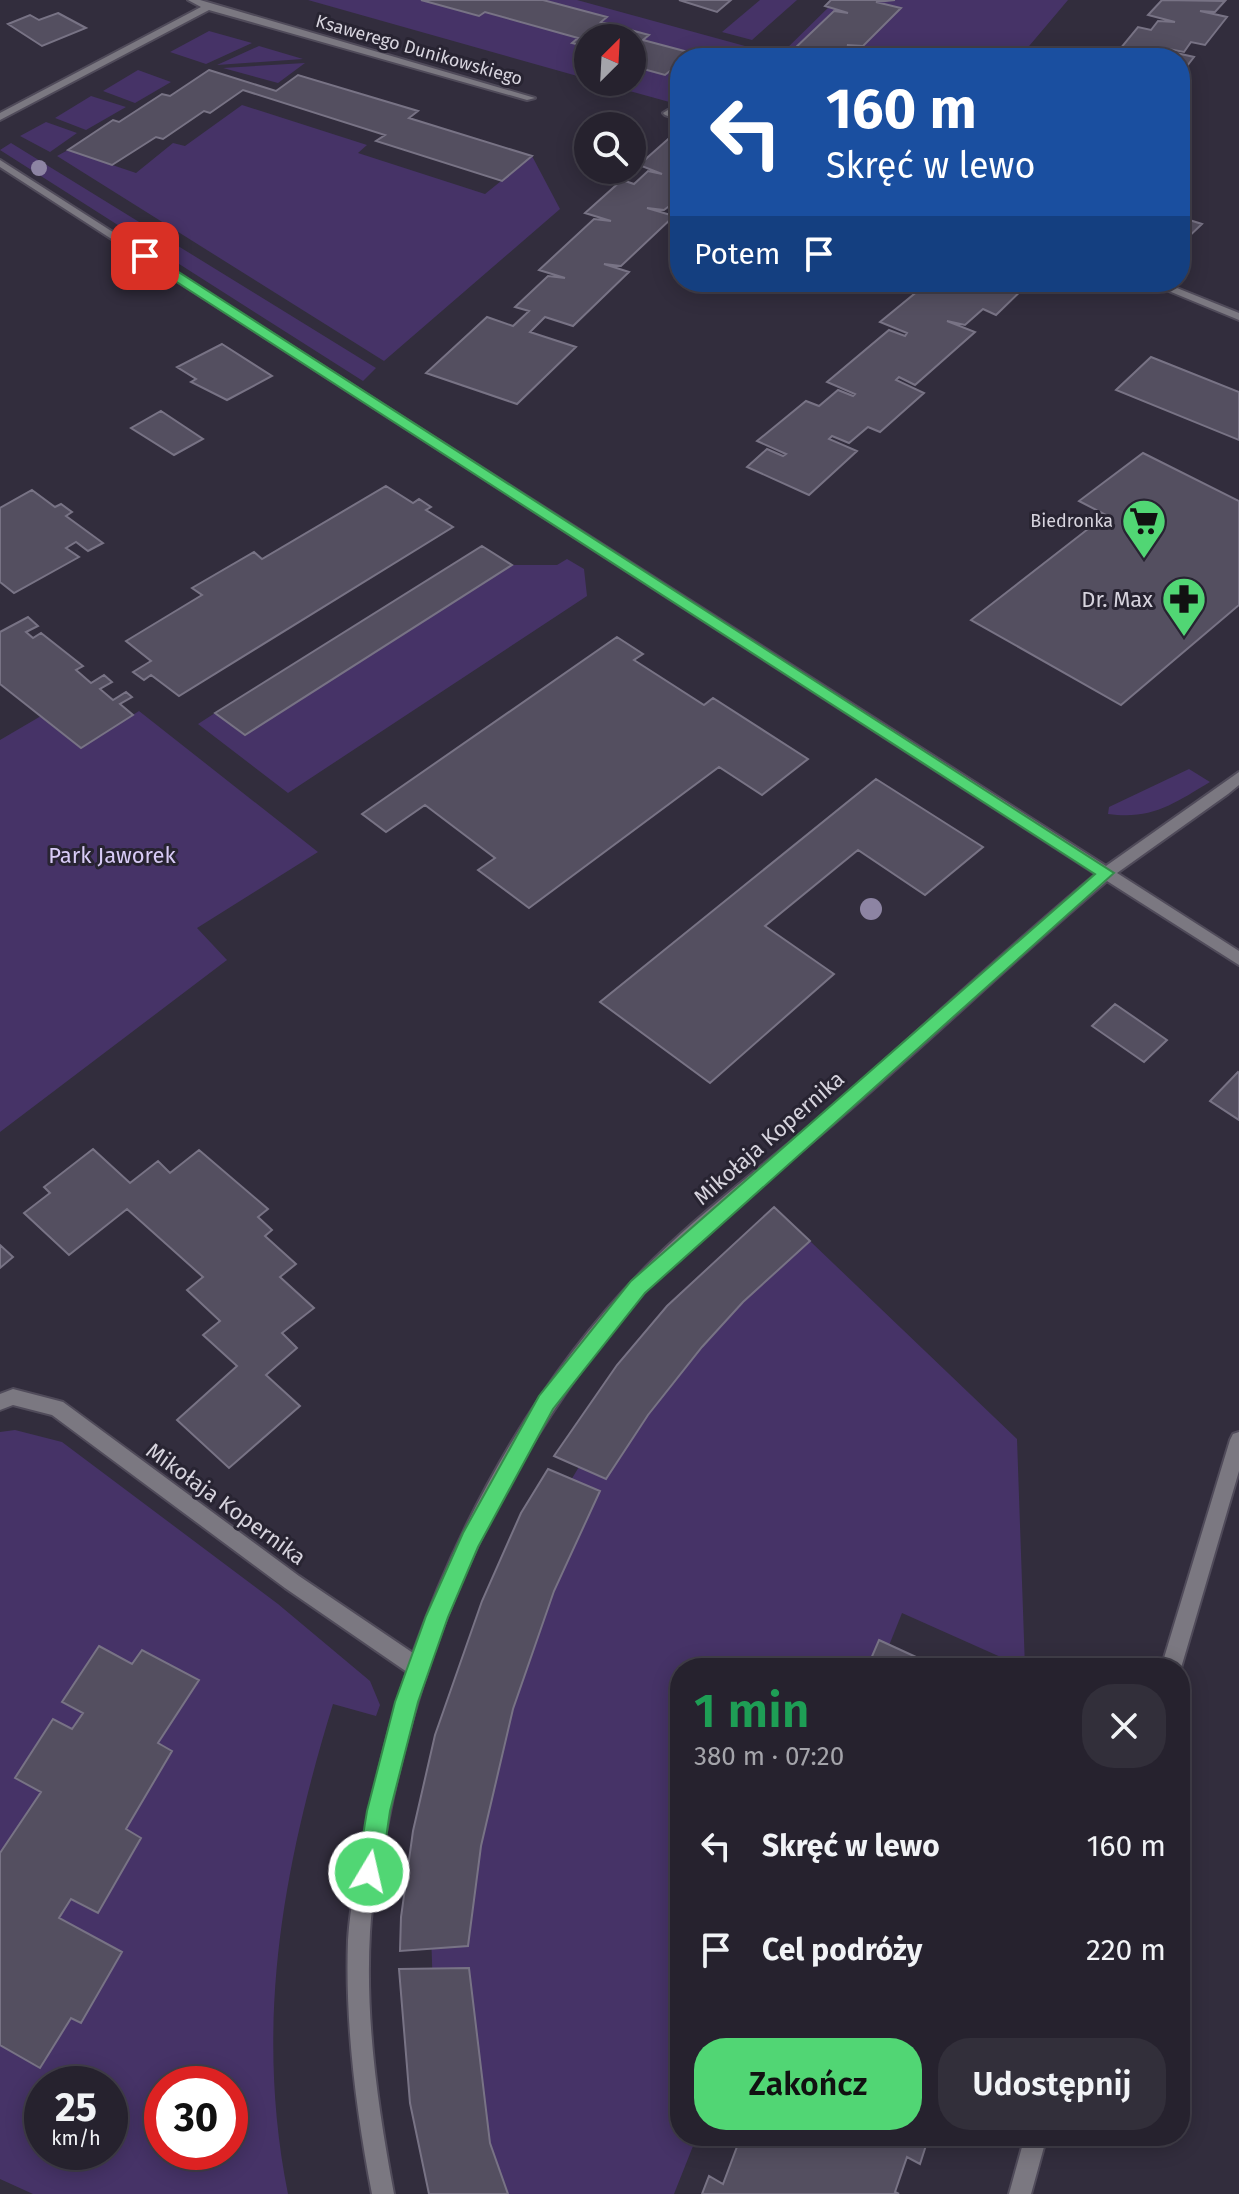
<!DOCTYPE html>
<html lang="pl">
<head>
<meta charset="utf-8">
<style>
  body { margin:0; font-family:"Fira Sans",sans-serif; background:#322f3a; color:#f1f3f6; height:100vh; display:flex; flex-direction:column; font-size:30px; white-space:nowrap }
  * { box-sizing:border-box; margin:0 }
  p { font-size:26px; color:#a4a4aa }
  .icon { flex:none; width:44px; height:44px; fill:none; stroke:currentColor; stroke-width:2; stroke-linecap:round; stroke-linejoin:round }
  .map { position:relative; flex:1; overflow:hidden }
  .panel { position:absolute; left:670px; top:1658px; width:520px; height:488px; display:flex; flex-direction:column; background:#26222e; border-radius:32px; box-shadow:0 4px 20px #0003,0 0 0 2px #423f4a }
  .panel>* { flex:none }
  .guide { position:absolute; left:670px; top:48px; width:520px; height:244px; border-radius:32px; box-shadow:0 4px 20px #0003,0 0 0 2px #423f4a; background:#1a4fa0; color:#fff; overflow:hidden }
  .needle { width:52px; rotate:24deg }
  .fabs { position:absolute; left:574px; top:24px; display:grid; gap:16px }
  .fabs a { display:grid; place-items:center; width:72px; height:72px; border-radius:50%; background:#26222e; box-shadow:0 4px 20px #0003,0 0 0 2px #423f4a; font-size:40px }
  .speed { position:absolute; left:24px; top:2066px; display:flex; gap:16px; font-size:40px; font-weight:700; text-align:center }
  .speed>* { display:grid; place-content:center; width:104px; height:104px; border-radius:50%; background:#26222e; box-shadow:0 4px 20px #0003,0 0 0 2px #423f4a; line-height:1 }
  .speed small { font-size:20px; font-weight:400 }
  .speed .limit { border:12px solid #d22; background:#fff; color:#111 }
  .pin { position:absolute; display:grid; place-items:center; width:68px; height:68px; color:#fff; margin:-34px; border-radius:16px; box-shadow:0 4px 12px #0006 }
  .me { position:absolute; width:88px; margin:-44px; rotate:9deg; stroke-linejoin:round; filter:drop-shadow(0 0 6px #0008) }
  .turn { display:flex; align-items:center; gap:28px; height:168px; padding:0 24px; font-size:36px }
  .turn .icon { width:104px; height:104px; stroke-width:2.5 }
  .turn b { display:block; font-size:56px; line-height:68px }
  .then { display:flex; align-items:center; height:76px; padding:0 24px; background:#0003; gap:16px; font-size:30px }
  .round { display:grid; place-items:center; flex:none; width:84px; height:84px; border-radius:32px; background:#322f3a }
  .overview { display:flex; align-items:center; justify-content:space-between; height:136px; padding:0 24px }
  h1 { font-size:48px; font-weight:600; line-height:60px; color:#1e9e55 }
  .action { display:flex; gap:16px; margin-top:auto; padding:16px 24px }
  .action a { flex:1; height:92px; border-radius:32px; background:#51d674; color:#111; font-size:32px; font-weight:600; line-height:92px; text-align:center }
  .action a+a { background:#322f3a; color:#f1f3f6 }
  ul { padding:0; list-style:none }
  li { display:flex; align-items:center; gap:24px; height:104px; padding:0 24px }
  li div { flex:1 }
  li b { display:block; font-size:30px }
  li em { font-style:normal }
  .map>svg:first-child { display:block }
  .green { fill:#463367; fill-rule:evenodd }
  .building { fill:#544f60; stroke:#787385; stroke-width:2 }
  .lines { fill:none; stroke-linecap:round; stroke-linejoin:round }
  .service-casing { stroke:#504b5a; stroke-width:4 }
  .minor-casing { stroke:#504b5a; stroke-width:4 }
  .service { fill:#7b7881; fill-rule:evenodd }
  .minor { fill:#7b7881; fill-rule:evenodd }
  .tree { fill:#8d84a3 }
  .route { fill:#51d674; stroke:#358b4b; stroke-width:2 }
  .labels { text-anchor:middle; dominant-baseline:central; stroke-width:6; stroke-linejoin:round; paint-order:stroke }
  .far-street-label { font-size:18px; fill:#d7d4de; stroke:#282432 }
  .far-poi-label { font-size:18px; fill:#d7d4de; stroke:#282432; text-anchor:end }
  .poi-label { font-size:22px; fill:#d7d4de; stroke:#282432; text-anchor:end }
  .park-label { font-size:22px; fill:#d8cbf6; stroke:#282432 }
  .street-label { font-size:22px; fill:#d7d4de; stroke:#282432 }
</style>
</head>
<body>
<div class="map">
<svg width="1239" height="2194" viewBox="0 0 1239 2194">
  <rect width="100%" height="100%" fill="#322d3d"/>
  <path class="green" d="M 308,0 L 577,0 L 745,46 L 730,58 L 680,58 L 680,98 L 673,103 L 597,82 L 632,82 L 632,38 L 588,38 L 588,79 Z
    M 760,0 L 797,0 L 752,40 L 722,32 Z
    M 836,0 L 1068,0 L 1019,58 L 777,58 Z
    M 209,31 L 252,43 L 206,64 L 170,52 Z
    M 259,46 L 303,59 L 217,65 Z
    M 305,63 L 278,83 L 223,68 Z
    M 138,70 L 171,82 L 135,103 L 103,91 Z
    M 91,96 L 126,107 L 86,130 L 55,118 Z
    M 242,105 L 367,145 L 358,153 L 485,194 L 532,156 L 560,209 L 384,361 L 57,156 L 68,150 L 136,173 L 173,143 L 185,146 Z
    M 46,122 L 77,133 L 50,152 L 20,136 Z
    M 11,143 L 376,368 L 363,381 L 0,150 Z
    M 567,559 L 584,569 L 587,596 L 288,793 L 198,724 L 215,713 L 245,735 L 512,565 L 557,565 Z
    M 139,711 L 318,852 L 197,928 L 227,960 L 0,1132 L 0,740 L 41,716 L 81,748 Z
    M 1189,769 L 1210,782 C 1173,804 1152,820 1108,814 L 1109,807 Z
    M 788,1220 L 1017,1439 L 1025,1668 L 902,1613 L 880,1668 L 680,1668 L 680,2136 L 697,2136 L 674,2194 L 469,2194 L 437,2109 L 430,1903 L 565,1490 L 597,1437 L 705,1301 Z
    M 15,1430 L 62,1442 L 278,1604 L 370,1681 L 380,1705 L 376,1716 L 333,1704 C 283,1867 254,2024 288,2194 L 33,2194 L 0,2179 L 0,1432 ZM 42,2084 L 110,2084 L 110,2152 L 42,2152 ZM 162,2084 L 230,2084 L 230,2152 L 162,2152 Z"/>
  <path class="building" d="M 421,0 L 543,0 L 607,17 L 601,22 L 649,35 L 643,40 L 692,53 L 680,58 L 680,63 L 665,75 L 632,66 L 632,38 L 588,38 L 588,47 L 572,43 L 578,38 L 485,12 L 479,16 Z
    M 679,0 L 731,0 L 717,12 Z
    M 831,0 L 895,0 L 876,2 L 901,8 L 863,46 L 847,45 L 871,51 L 864,58 L 815,58 L 817,56 L 793,50 L 834,11 L 848,13 L 825,6 Z
    M 1162,0 L 1225,1 L 1215,12 L 1200,11 L 1227,17 L 1205,45 L 1191,42 L 1184,52 L 1169,49 L 1167,51 L 1194,57 L 1180,75 L 1180,58 L 1115,55 L 1138,27 L 1151,30 L 1158,21 L 1175,22 L 1148,15 Z
    M 58,13 L 86,28 L 42,46 L 8,24 L 30,15 L 39,20 Z
    M 209,70 L 276,91 L 298,75 L 418,111 L 409,118 L 532,156 L 502,181 L 376,141 L 385,135 L 243,90 L 210,113 L 204,111 L 163,139 L 156,137 L 112,165 L 68,150 L 113,120 L 119,122 L 162,94 L 170,96 Z
    M 676,132 L 680,133 L 680,198 L 664,210 L 647,208 L 674,216 L 621,266 L 604,264 L 629,272 L 573,326 L 545,317 L 530,332 L 576,347 L 517,404 L 426,373 L 487,317 L 513,326 L 529,311 L 515,307 L 548,276 L 565,278 L 539,270 L 594,219 L 611,221 L 585,213 L 622,180 L 634,184 L 648,171 L 662,174 L 639,165 Z
    M 1180,217 L 1202,224 L 1180,245 Z
    M 947,282 L 1030,282 L 996,315 L 983,309 L 965,325 L 947,321 L 975,332 L 915,385 L 899,377 L 896,380 L 924,393 L 880,432 L 868,427 L 849,443 L 832,436 L 829,439 L 857,451 L 809,495 L 747,467 L 767,449 L 783,456 L 786,454 L 757,441 L 806,401 L 819,406 L 838,390 L 853,396 L 855,394 L 827,382 L 889,330 L 905,336 L 907,333 L 880,322 L 924,286 L 936,291 Z
    M 222,344 L 272,376 L 227,400 L 191,382 L 196,379 L 177,367 Z
    M 1151,357 L 1239,392 L 1239,440 L 1116,390 Z
    M 161,411 L 203,439 L 174,455 L 131,428 Z
    M 1143,453 L 1239,501 L 1239,605 L 1121,705 L 971,620 L 1106,515 L 1079,501 Z
    M 386,486 L 413,503 L 419,499 L 431,507 L 426,510 L 453,527 L 179,696 L 151,675 L 144,680 L 133,672 L 151,661 L 126,641 L 202,595 L 192,588 L 254,552 L 262,559 Z
    M 32,490 L 55,507 L 61,504 L 72,512 L 66,516 L 103,543 L 88,551 L 76,542 L 66,548 L 79,557 L 14,593 L 0,582 L 0,508 Z
    M 482,546 L 512,565 L 245,735 L 215,713 Z
    M 28,617 L 38,626 L 26,632 L 33,638 L 41,633 L 83,666 L 76,670 L 91,683 L 104,675 L 112,682 L 100,689 L 113,700 L 126,692 L 132,697 L 120,704 L 133,715 L 81,748 L 0,684 L 0,632 Z
    M 617,637 L 643,654 L 634,660 L 704,705 L 713,698 L 808,759 L 762,795 L 719,767 L 529,908 L 478,870 L 495,858 L 425,805 L 386,832 L 362,814 Z
    M 876,779 L 983,847 L 925,895 L 858,850 L 765,926 L 834,974 L 710,1083 L 600,1002 Z
    M 1115,1004 L 1167,1040 L 1144,1062 L 1092,1026 Z
    M 1238,1072 L 1239,1073 L 1239,1120 L 1210,1101 Z
    M 93,1149 L 130,1183 L 158,1161 L 170,1173 L 199,1150 L 268,1209 L 258,1217 L 272,1230 L 265,1236 L 296,1264 L 280,1277 L 314,1308 L 282,1333 L 297,1348 L 266,1375 L 300,1406 L 229,1468 L 177,1420 L 237,1366 L 203,1335 L 220,1321 L 187,1290 L 203,1277 L 127,1209 L 69,1255 L 24,1213 L 50,1193 L 44,1187 Z
    M 774,1207 L 810,1241 L 743,1302 L 702,1347 L 648,1415 L 606,1479 L 554,1456 L 617,1365 L 667,1306 Z
    M 0,1245 L 13,1257 L 0,1268 Z
    M 548,1469 L 600,1491 L 554,1591 L 513,1709 L 481,1846 L 468,1946 L 400,1951 L 401,1917 L 413,1831 L 435,1735 L 482,1601 L 521,1513 Z
    M 879,1640 L 940,1668 L 867,1668 Z
    M 99,1646 L 132,1664 L 142,1650 L 199,1680 L 158,1743 L 172,1751 L 126,1829 L 141,1838 L 98,1913 L 71,1899 L 59,1918 L 122,1952 L 81,2023 L 71,2018 L 40,2068 L 0,2045 L 0,1853 L 41,1792 L 15,1778 L 53,1719 L 72,1729 L 83,1713 L 62,1702 Z
    M 469,1968 L 490,2143 L 508,2194 L 429,2194 L 410,2103 L 399,1969 Z
    M 741,2136 L 929,2136 L 920,2164 L 907,2157 L 895,2192 L 899,2194 L 702,2194 L 709,2176 L 723,2184 Z"/>
  <g class="lines">
    <g class="service-casing">
      <path id="service" d="M 668,110 L 680,114 L 680,120 L 665,115 L 663,113 Z
        M 1147,282 L 1162,282 L 1239,313 L 1239,320 Z"/>
    </g>
    <g class="minor-casing">
      <path id="minor" d="M 188,0 L 200,0 L 535,98 L 527,100 L 209,10 L 0,120 L 0,113 L 201,7 Z
        M 0,160 L 1106,866 L 1239,772 L 1239,785 L 1228,794 L 1117,873 L 1239,951 L 1239,965 L 1107,881 C 1015,959 929,1042 838,1120 C 772,1178 699,1230 641,1296 C 510,1446 426,1626 388,1822 C 381,1858 372,1895 370,1932 C 365,2020 378,2108 394,2194 L 372,2194 C 356,2110 345,2025 348,1940 C 350,1905 358,1871 364,1837 C 376,1781 388,1726 407,1672 L 285,1588 L 52,1415 L 13,1405 L 0,1410 L 0,1394 L 13,1389 L 63,1402 L 299,1576 L 413,1653 C 464,1509 544,1367 654,1259 C 710,1204 774,1158 833,1106 C 921,1029 1006,949 1096,874 L 0,167 Z
        M 1239,1432 L 1239,1471 L 1181,1668 L 1161,1668 L 1230,1440 L 1233,1434 Z
        M 1025,2136 L 1047,2136 L 1031,2194 L 1009,2194 Z"/>
    </g>
    <use href="#service" class="service"/>
    <use href="#minor" class="minor"/>
  </g>
  <g class="tree">
    <circle cx="39" cy="168" r="8"/>
    <circle cx="871" cy="909" r="11"/>
  </g>
  <path class="route" d="M 141,253 L 149,253 L 1114,873 L 645,1293 L 553,1409 L 478,1547 L 448,1617 L 418,1702 L 390,1811 L 381,1872 L 377,1880 L 369,1884 L 360,1880 L 357,1872 L 367,1811 L 395,1702 L 426,1616 L 463,1533 L 539,1396 L 631,1281 L 1095,874 L 141,259 Z"/>
  <defs>
    <g id="supermarket-pin" transform="scale(2.3)"><path d="M0 17L-7.5 6A9.5 9.5 0 1 1 7.5 6Z" fill="#51d674" stroke="#282432"/><path d="M-6-5.5h2.5l.6 2H6L4.5 2H-2.5L-4.4-4H-6ZM-1.5 3.2a1.3 1.3 0 1 0 .1 0ZM3 3.2a1.3 1.3 0 1 0 .1 0Z" fill="#111"/></g>
    <g id="pharmacy-pin" transform="scale(2.3)"><path d="M0 17L-7.5 6A9.5 9.5 0 1 1 7.5 6Z" fill="#51d674" stroke="#282432"/><path d="M-2-6h4v4h4v4h-4v4h-4v-4h-4v-4h4Z" fill="#111"/></g>
  </defs>
  <g fill-rule="evenodd">
    <use href="#supermarket-pin" x="1144" y="521"/>
    <use href="#pharmacy-pin" x="1184" y="599"/>
  </g>
  <g class="labels">
    <g class="far-street-label">
      <text transform="translate(419 50) rotate(16)">Ksawerego Dunikowskiego</text>
    </g>
    <g class="far-poi-label">
      <text x="1113" y="521">Biedronka</text>
    </g>
    <g class="poi-label">
      <text x="1153" y="599">Dr. Max</text>
    </g>
    <g class="park-label">
      <text x="112" y="855">Park Jaworek</text>
    </g>
    <g class="street-label">
      <text transform="translate(769 1138) rotate(-41)">Mikołaja Kopernika</text>
      <text transform="translate(226 1504) rotate(36)">Mikołaja Kopernika</text>
    </g>
  </g>
</svg>
<div class="fabs">
<a><svg class="needle" viewBox="-14 -14 28 28"><path d="M0-13l5 13h-10z" fill="#e53935"/><path d="M0 13l5-13h-10z" fill="#a4a4aa"/></svg></a>
<a><svg class="icon" aria-label="search" viewBox="0 0 24 24"><circle cx="10" cy="10" r="6"/><path d="M15 15l6 6"/></svg></a>
</div>
<div class="speed"><div>25<small>km/h</small></div><div class="limit">30</div></div>
<div class="pin" style="left:145px;top:256px;background:#d93025"><svg class="icon" aria-label="arrive" viewBox="0 0 24 24"><path d="M6 21V4h12l-3 4 3 4H6"/></svg></div>
<svg class="me" style="left:369px;top:1872px" viewBox="-20 -20 40 40"><circle r="17" fill="#51d674" stroke="#fff" stroke-width="3"/><path d="M0-11L8 9 0 5-8 9z" fill="#fff"/></svg>
<div class="guide">
<div class="turn"><svg class="icon" aria-label="left" viewBox="0 0 24 24"><path d="M17 20v-9H6M10 6l-5 5 5 5"/></svg><div><b>160 m</b>Skręć w lewo</div></div>
<div class="then">Potem<svg class="icon" aria-label="arrive" viewBox="0 0 24 24"><path d="M6 21V4h12l-3 4 3 4H6"/></svg></div>
</div>
<section class="panel">
<div class="overview"><div><h1>1 min</h1><p>380 m · 07:20</p></div><a class="round"><svg class="icon" aria-label="close" viewBox="0 0 24 24"><path d="M6 6l12 12M18 6L6 18"/></svg></a></div>
<ul>
<li><svg class="icon" aria-label="left" viewBox="0 0 24 24"><path d="M17 20v-9H6M10 6l-5 5 5 5"/></svg><div><b>Skręć w lewo</b></div><em>160 m</em></li>
<li><svg class="icon" aria-label="arrive" viewBox="0 0 24 24"><path d="M6 21V4h12l-3 4 3 4H6"/></svg><div><b>Cel podróży</b></div><em>220 m</em></li>
</ul>
<div class="action"><a>Zakończ</a><a>Udostępnij</a></div>
</section>
</div>
</body>
</html>
